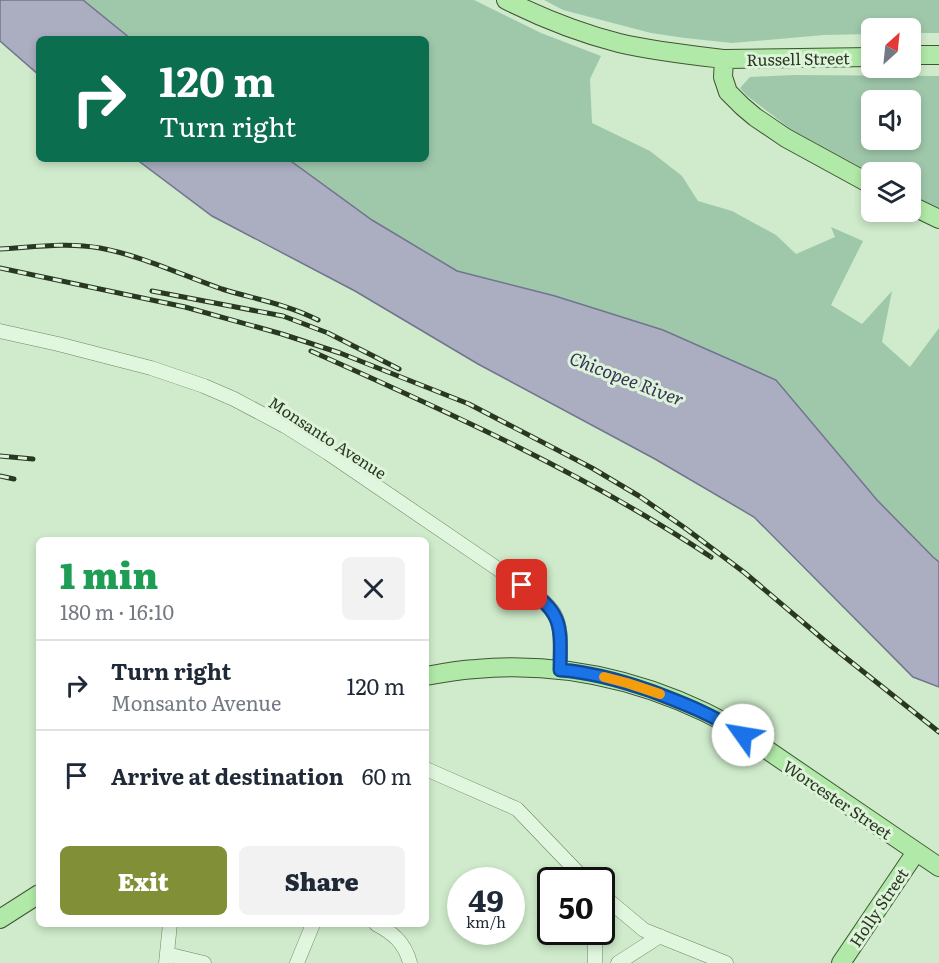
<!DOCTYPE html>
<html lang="en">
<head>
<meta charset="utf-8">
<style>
  body { margin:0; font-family:Literata,serif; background:#f2f2f3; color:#1f2937; height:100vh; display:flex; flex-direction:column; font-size:22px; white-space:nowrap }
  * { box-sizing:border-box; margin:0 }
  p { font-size:20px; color:#747a83 }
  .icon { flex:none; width:33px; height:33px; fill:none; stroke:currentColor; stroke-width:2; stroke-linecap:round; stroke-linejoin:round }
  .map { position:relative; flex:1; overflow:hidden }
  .drawer { position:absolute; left:36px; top:537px; width:393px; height:390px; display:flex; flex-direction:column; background:#fff; border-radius:9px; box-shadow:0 3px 9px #0003 }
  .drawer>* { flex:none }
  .top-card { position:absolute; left:36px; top:36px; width:393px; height:126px; border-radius:9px; box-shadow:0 3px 9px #0003; background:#0b6e4f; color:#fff; overflow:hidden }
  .needle { width:39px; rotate:27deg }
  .buttons { position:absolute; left:861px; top:18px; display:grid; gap:12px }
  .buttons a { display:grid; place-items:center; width:60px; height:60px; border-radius:9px; background:#fff; box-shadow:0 3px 9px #0003; font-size:30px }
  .speed { position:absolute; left:447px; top:867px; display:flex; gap:12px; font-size:30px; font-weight:700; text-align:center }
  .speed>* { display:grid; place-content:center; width:78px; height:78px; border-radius:50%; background:#fff; box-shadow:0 3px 9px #0003; line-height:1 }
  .speed small { font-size:15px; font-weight:400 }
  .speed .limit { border:3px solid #111; border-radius:9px; background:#fff; color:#111 }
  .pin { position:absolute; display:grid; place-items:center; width:51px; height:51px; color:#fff; margin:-26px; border-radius:12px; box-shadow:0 3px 9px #0006 }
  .me { position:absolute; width:66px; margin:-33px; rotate:302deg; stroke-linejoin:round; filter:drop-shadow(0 0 4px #0008) }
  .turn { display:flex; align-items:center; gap:21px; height:126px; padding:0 24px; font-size:27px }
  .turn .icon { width:78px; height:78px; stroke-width:2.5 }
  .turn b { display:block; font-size:42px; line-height:51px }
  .round { display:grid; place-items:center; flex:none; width:63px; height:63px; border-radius:9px; background:#f2f2f3 }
  .head { display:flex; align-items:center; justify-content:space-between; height:102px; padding:0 24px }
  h1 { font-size:36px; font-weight:800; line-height:45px; color:#1e9e55 }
  .primary-button { display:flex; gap:12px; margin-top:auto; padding:12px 24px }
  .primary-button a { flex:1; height:69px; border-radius:9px; background:#819036; color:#fff; font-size:24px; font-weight:800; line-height:69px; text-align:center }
  .primary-button a+a { background:#f2f2f3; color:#1f2937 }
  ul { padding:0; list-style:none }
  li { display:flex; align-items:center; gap:18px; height:90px; padding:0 24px; border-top:2px solid #e0e1e3 }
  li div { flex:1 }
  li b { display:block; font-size:22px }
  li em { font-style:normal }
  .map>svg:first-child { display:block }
  .green { fill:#9fc8ab; fill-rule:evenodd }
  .water { fill:#abaec0; stroke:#72748e; stroke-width:1.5 }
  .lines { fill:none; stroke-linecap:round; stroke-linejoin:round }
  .minor-casing { stroke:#6c8661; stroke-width:15 }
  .major-casing { stroke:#405534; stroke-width:20 }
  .minor { stroke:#e1f6de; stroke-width:14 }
  .major { stroke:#b1e9a8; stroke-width:18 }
  .rail-casing { stroke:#2a3822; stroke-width:5 }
  .rail { stroke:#ddf3da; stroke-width:3; stroke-dasharray:9; stroke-linecap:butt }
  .route-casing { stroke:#114b97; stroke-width:15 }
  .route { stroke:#1a73e8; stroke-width:10 }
  .slow { stroke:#f59e0b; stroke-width:10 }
  .labels { text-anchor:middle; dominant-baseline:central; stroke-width:6; stroke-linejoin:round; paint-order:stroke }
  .street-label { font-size:16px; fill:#2a3822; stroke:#ddf3da }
  .water-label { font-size:18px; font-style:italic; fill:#373357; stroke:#ddf3da }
</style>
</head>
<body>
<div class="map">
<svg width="939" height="963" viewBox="0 0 939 963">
  <rect width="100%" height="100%" fill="#cfebcb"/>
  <path class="green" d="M 83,0 L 474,0 L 541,33 L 601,56 L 590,79 L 592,123 L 650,151 L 682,176 L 698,201 L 732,211 L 776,235 L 796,254 L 835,237 L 831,227 L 863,241 L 831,305 L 862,324 L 892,291 L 882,342 L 910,367 L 939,328 L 939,562 L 933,557 L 877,500 L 776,380 L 663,330 L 555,296 L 457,271 L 372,220 L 288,159 L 426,159 L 426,39 L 131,39 Z
    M 544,0 L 939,0 L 939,33 L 911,33 L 910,28 L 872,28 L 871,34 L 824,35 L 732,43 L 685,38 L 651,33 L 563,10 Z
    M 794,75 L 939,76 L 939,209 L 911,194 L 910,172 L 871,173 L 792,130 L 746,95 L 740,88 L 750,77 ZM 910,100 L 910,140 L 872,140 L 872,100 Z"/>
  <path class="water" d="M 0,0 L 83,0 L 131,39 L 39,39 L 39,75 L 0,41 Z
    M 136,159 L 288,159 L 372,220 L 457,271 L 555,296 L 663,330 L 776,380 L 877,500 L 933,557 L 939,562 L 939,687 L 913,677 L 754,517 L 655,459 L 478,364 L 355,291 L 212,216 Z"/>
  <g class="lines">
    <g class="minor-casing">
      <path id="minor" d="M 0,331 L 58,344 L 151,368 L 204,386 L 234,399 L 285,426 L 328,453 L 539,597 C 545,603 552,608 555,615 C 563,631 560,653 560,670
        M 426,769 L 517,809 L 585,880
        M 602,895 L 644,930 L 726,963
        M 376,924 C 393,933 405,943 410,963
        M 595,932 L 595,963
        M 167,954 L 204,963
        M 166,963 L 170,924
        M 297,963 L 313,924
        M 618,963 L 660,936"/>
    </g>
    <g class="major-casing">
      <path id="major" d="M 506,0 C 542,18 580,33 619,43 C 653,51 689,55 724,59 L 723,77 L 728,92 L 742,106 L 755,117 L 786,138 L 872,185
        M 910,55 L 939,55
        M 724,59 L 872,57
        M 910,205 L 939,219
        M 426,676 C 442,673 459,670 476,669 C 566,661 653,683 732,726 L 939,867
        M 0,919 L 39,894
        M 841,963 L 916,852"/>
    </g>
    <use href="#minor" class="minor"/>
    <use href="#major" class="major"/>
    <g class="rail-casing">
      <path id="rail" d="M 0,249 C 34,247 67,242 100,248 C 143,256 181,275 222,289 C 254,299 287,304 318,320
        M 0,268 L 185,307 L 282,334 L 340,353 L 469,404 L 592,468 L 639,496 L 685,528 L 745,573 L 831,646 L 939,732
        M 152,291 L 283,316 L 328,333 L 399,369
        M 311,351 C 448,412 586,474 711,557
        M 0,456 L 33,459
        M 0,476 L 14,479"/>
    </g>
    <use href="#rail" class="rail"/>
  </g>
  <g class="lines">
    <g class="route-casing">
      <path id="route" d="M 522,585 C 563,613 561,623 560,670 C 591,672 622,681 651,691 C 683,703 714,715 743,735"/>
    </g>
    <use href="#route" class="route"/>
    <path class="slow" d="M 604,677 L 627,683 L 660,694"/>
  </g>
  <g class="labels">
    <g class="street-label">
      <text transform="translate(798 58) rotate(-1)">Russell Street</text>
      <text transform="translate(328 437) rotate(33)">Monsanto Avenue</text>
      <text transform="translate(838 799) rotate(34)">Worcester Street</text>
      <text transform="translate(878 907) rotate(-56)">Holly Street</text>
    </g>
    <g class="water-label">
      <text transform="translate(627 378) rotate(21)">Chicopee River</text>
    </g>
  </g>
</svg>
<div class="buttons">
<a><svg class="needle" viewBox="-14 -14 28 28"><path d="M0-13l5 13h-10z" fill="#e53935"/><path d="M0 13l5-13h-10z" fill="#747a83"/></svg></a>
<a><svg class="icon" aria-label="sound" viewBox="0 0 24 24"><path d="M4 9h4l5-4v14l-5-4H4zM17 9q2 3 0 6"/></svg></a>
<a><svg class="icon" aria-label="layers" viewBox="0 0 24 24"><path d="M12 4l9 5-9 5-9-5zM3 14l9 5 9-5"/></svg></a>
</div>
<div class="speed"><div>49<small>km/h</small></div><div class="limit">50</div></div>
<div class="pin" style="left:522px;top:585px;background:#d93025"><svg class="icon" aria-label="arrive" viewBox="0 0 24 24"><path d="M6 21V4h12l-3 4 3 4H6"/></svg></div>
<svg class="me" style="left:743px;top:735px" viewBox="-20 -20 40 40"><circle r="19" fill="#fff"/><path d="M0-13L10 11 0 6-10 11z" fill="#1a73e8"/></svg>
<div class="top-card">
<div class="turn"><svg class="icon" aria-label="right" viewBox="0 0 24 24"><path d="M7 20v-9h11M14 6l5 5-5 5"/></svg><div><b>120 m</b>Turn right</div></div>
</div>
<section class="drawer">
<div class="head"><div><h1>1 min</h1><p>180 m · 16:10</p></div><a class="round"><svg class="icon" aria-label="close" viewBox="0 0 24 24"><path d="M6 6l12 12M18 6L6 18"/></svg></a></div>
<ul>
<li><svg class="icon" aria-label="right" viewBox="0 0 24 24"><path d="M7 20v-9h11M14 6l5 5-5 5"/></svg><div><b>Turn right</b><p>Monsanto Avenue</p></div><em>120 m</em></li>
<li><svg class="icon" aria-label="arrive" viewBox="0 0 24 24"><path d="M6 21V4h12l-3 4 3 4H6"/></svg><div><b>Arrive at destination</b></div><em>60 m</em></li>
</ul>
<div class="primary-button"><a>Exit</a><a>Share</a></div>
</section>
</div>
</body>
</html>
